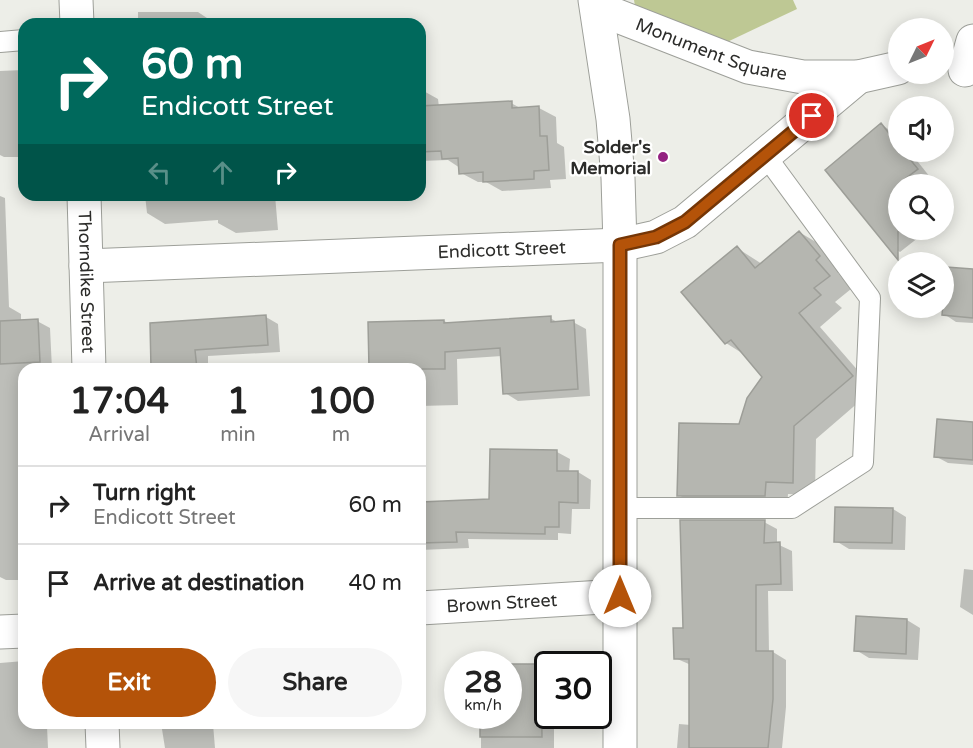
<!DOCTYPE html>
<html lang="en">
<head>
<meta charset="utf-8">
<style>
  body { margin:0; font-family:"Varela Round",sans-serif; background:#f6f6f6; color:#222; height:100vh; display:flex; flex-direction:column; font-size:22px; white-space:nowrap }
  * { box-sizing:border-box; margin:0 }
  p { font-size:20px; color:#767676 }
  .icon { flex:none; width:33px; height:33px; fill:none; stroke:currentColor; stroke-width:2; stroke-linecap:round; stroke-linejoin:round }
  .map { position:relative; flex:1; overflow:hidden }
  .panel { position:absolute; left:18px; top:363px; width:408px; height:366px; display:flex; flex-direction:column; background:#fff; border-radius:18px; box-shadow:0 3px 15px #0003 }
  .panel>* { flex:none }
  .hud { position:absolute; left:18px; top:18px; width:408px; height:183px; border-radius:18px; box-shadow:0 3px 15px #0003; background:#00695c; color:#fff; overflow:hidden }
  .needle { width:39px; rotate:47deg }
  .buttons { position:absolute; left:888px; top:18px; display:grid; gap:12px }
  .buttons a { display:grid; place-items:center; width:66px; height:66px; border-radius:50%; background:#fff; box-shadow:0 3px 15px #0003; font-size:30px }
  .speed { position:absolute; left:444px; top:651px; display:flex; gap:12px; font-size:30px; font-weight:700; text-align:center }
  .speed>* { display:grid; place-content:center; width:78px; height:78px; border-radius:50%; background:#fff; box-shadow:0 3px 15px #0003; line-height:1 }
  .speed small { font-size:15px; font-weight:400 }
  .speed .limit { border:3px solid #111; border-radius:9px; background:#fff; color:#111 }
  .pin { position:absolute; display:grid; place-items:center; width:51px; height:51px; color:#fff; margin:-26px; border:3px solid #fff; border-radius:50%; box-shadow:0 2px 6px #0007 }
  .me { position:absolute; width:66px; margin:-33px; rotate:0deg; stroke-linejoin:round; filter:drop-shadow(0 0 4px #0008) }
  .turn { display:flex; align-items:center; gap:21px; height:126px; padding:0 24px; font-size:27px }
  .turn .icon { width:78px; height:78px; stroke-width:2.5 }
  .turn b { display:block; font-size:42px; line-height:51px }
  .lanes { display:flex; align-items:center; height:57px; padding:0 24px; background:#0003; justify-content:center; gap:30px; direction:ltr }
  .lanes .off { opacity:.35 }
  .eta { display:flex; justify-content:space-evenly; align-items:center; height:102px; text-align:center }
  .eta b { font-size:36px; font-weight:800; line-height:42px }
  .button { display:flex; gap:12px; margin-top:auto; padding:12px 24px }
  .button a { flex:1; height:69px; border-radius:36px; background:#b45309; color:#fff; font-size:24px; font-weight:800; line-height:69px; text-align:center }
  .button a+a { background:#f6f6f6; color:#222 }
  ul { padding:0; list-style:none }
  li { display:flex; align-items:center; gap:18px; height:78px; padding:0 24px; border-top:2px solid #e0e0e0 }
  li div { flex:1 }
  li b { display:block; font-size:22px }
  li em { font-style:normal }
  .map>svg:first-child { display:block }
  .green { fill:#bec894 }
  .shadow { fill:#0003 }
  .building { fill:#b5b6b0; stroke:#9d9e98; stroke-width:1.5 }
  .lines { fill:none; stroke-linecap:round; stroke-linejoin:round }
  .lane-casing { stroke:#9d9f99; stroke-width:22 }
  .street-casing { stroke:#9d9f99; stroke-width:35 }
  .lane { stroke:#fff; stroke-width:20 }
  .street { stroke:#fff; stroke-width:33 }
  .route-casing { stroke:#753606; stroke-width:15 }
  .route { stroke:#b45309; stroke-width:10 }
  .poi-dot { fill:#942281; stroke:#fffffe; stroke-width:2 }
  .labels { text-anchor:middle; dominant-baseline:central; stroke-width:4.5; stroke-linejoin:round; paint-order:stroke }
  .street-label { font-size:18px; fill:#2c2c2a; stroke:#fffffe }
  .poi-label { font-size:18px; font-weight:bold; fill:#2c2c2a; stroke:#fffffe; text-anchor:end }
</style>
</head>
<body>
<div class="map">
<svg width="973" height="748" viewBox="0 0 973 748">
  <rect width="100%" height="100%" fill="#edeee8"/>
  <path class="green" d="M 634,0 L 793,0 L 797,9 L 725,43 L 636,12 Z"/>
  <path class="shadow" d="M 138,12 L 198,12 L 216,24 L 138,24 Z
    M 23,70 L 24,157 L 4,157 L 0,155 L 0,71 Z
    M 420,89 L 438,99 L 439,107 L 511,103 L 522,109 L 539,108 L 556,117 L 557,143 L 564,147 L 566,179 L 550,180 L 551,188 L 502,191 L 486,182 L 478,182 L 461,173 L 460,168 L 448,160 L 420,161 Z
    M 882,125 L 894,133 L 898,138 L 898,152 L 910,152 L 930,177 L 920,184 L 898,184 L 898,230 L 928,230 L 900,252 L 888,244 Z
    M 145,195 L 275,195 L 278,230 L 236,233 L 218,223 L 218,220 L 165,224 L 147,213 Z
    M 0,196 L 5,198 L 9,307 L 21,314 L 21,322 L 37,321 L 50,328 L 52,369 L 24,369 L 24,580 L 6,580 L 0,577 Z
    M 799,232 L 821,245 L 841,269 L 838,273 L 851,289 L 835,302 L 842,308 L 820,327 L 874,389 L 816,439 L 815,495 L 788,494 L 787,508 L 701,508 L 679,495 L 740,426 L 764,377 L 745,355 L 726,343 L 737,248 L 762,264 Z
    M 973,270 L 973,323 L 956,322 L 944,314 Z
    M 266,317 L 278,324 L 280,352 L 208,356 L 208,369 L 153,369 Z
    M 550,318 L 559,323 L 573,322 L 586,329 L 590,396 L 518,401 L 505,393 L 502,356 L 457,359 L 458,405 L 420,406 L 420,369 L 371,369 L 444,321 L 450,324 Z
    M 973,422 L 973,465 L 948,463 L 935,456 Z
    M 557,452 L 570,459 L 569,472 L 578,472 L 591,480 L 590,509 L 572,509 L 571,534 L 558,533 L 558,540 L 468,539 L 469,548 L 420,550 L 420,503 L 490,500 Z
    M 893,509 L 906,517 L 905,550 L 849,549 L 836,541 Z
    M 764,522 L 777,529 L 777,544 L 792,551 L 793,591 L 768,591 L 769,652 L 773,652 L 786,660 L 786,707 L 782,748 L 677,748 L 679,724 L 691,725 L 691,665 L 675,658 L 684,630 Z
    M 964,569 L 973,570 L 973,615 L 960,607 Z
    M 857,618 L 907,620 L 920,628 L 918,660 L 869,658 L 856,650 Z
    M 24,661 L 24,723 L 64,723 L 64,725 L 47,726 L 48,748 L 0,748 L 0,663 Z
    M 541,666 L 548,670 L 548,716 L 554,716 L 554,748 L 481,748 L 481,716 L 508,716 Z
    M 161,723 L 242,723 L 213,724 L 215,748 L 165,748 Z"/>
  <path class="building" d="M 512,101 L 512,108 L 539,106 L 540,136 L 547,136 L 549,170 L 534,171 L 534,179 L 483,182 L 483,172 L 459,174 L 458,158 L 442,159 L 441,151 L 420,152 L 420,106 Z
    M 881,123 L 898,145 L 898,152 L 904,152 L 918,169 L 898,184 L 898,260 L 825,170 Z
    M 799,231 L 820,256 L 816,260 L 830,276 L 814,288 L 821,295 L 799,313 L 853,376 L 794,426 L 793,483 L 766,482 L 765,496 L 677,496 L 679,423 L 739,424 L 747,398 L 762,377 L 731,340 L 725,344 L 681,292 L 737,246 L 755,268 Z
    M 946,267 L 973,269 L 973,318 L 942,315 Z
    M 266,315 L 268,345 L 195,350 L 197,369 L 151,369 L 150,323 Z
    M 551,316 L 551,322 L 574,320 L 578,389 L 503,394 L 500,348 L 445,352 L 445,369 L 369,369 L 368,322 L 444,320 L 444,323 Z
    M 38,319 L 40,362 L 0,364 L 0,321 Z
    M 937,419 L 973,422 L 973,460 L 934,457 Z
    M 490,449 L 557,450 L 557,471 L 578,471 L 578,503 L 559,502 L 559,527 L 545,527 L 545,534 L 456,532 L 457,542 L 420,543 L 420,502 L 489,499 Z
    M 835,507 L 893,508 L 892,543 L 834,542 Z
    M 680,520 L 765,520 L 764,543 L 780,542 L 781,584 L 756,585 L 756,651 L 773,651 L 773,699 L 768,748 L 689,748 L 689,659 L 674,659 L 673,628 L 683,628 Z
    M 856,616 L 907,619 L 906,654 L 854,651 Z
    M 479,664 L 541,664 L 542,737 L 480,737 L 480,716 L 508,716 L 508,664 Z"/>
  <g class="lines">
    <g class="lane-casing">
      <path id="lane" d="M 0,42 L 24,40
        M 620,508 L 792,508 L 863,462 L 870,298 L 765,155"/>
    </g>
    <g class="street-casing">
      <g id="street">
        <path d="M 76,0 L 77,24"/>
        <path d="M 595,0 L 613,119 L 618,178 L 620,245 L 620,748"/>
        <path id="s1" d="M 597,8 L 748,67 L 803,77 L 858,77 L 898,68"/>
        <path d="M 965,70 L 973,41"/>
        <path id="s2" d="M 84,195 L 89,369"/>
        <path id="s3" d="M 86,266 L 620,245 L 656,237 L 685,222 L 858,77"/>
        <path id="s4" d="M 420,608 L 620,596"/>
        <path d="M 0,632 L 24,631"/>
        <path d="M 102,723 L 103,748"/>
      </g>
    </g>
    <use href="#lane" class="lane"/>
    <use href="#street" class="street"/>
  </g>
  <g class="lines">
    <g class="route-casing">
      <path id="route" d="M 620,596 L 620,245 L 656,237 L 685,222 L 812,116"/>
    </g>
    <use href="#route" class="route"/>
  </g>
  <circle class="poi-dot" cx="663" cy="157" r="6"/>
  <g class="labels">
    <g class="street-label">
      <text stroke="none"><textPath href="#s1" startOffset="122">Monument Square</textPath></text>
      <text stroke="none"><textPath href="#s3" startOffset="416">Endicott Street</textPath></text>
      <text stroke="none"><textPath href="#s2" startOffset="87">Thorndike Street</textPath></text>
      <text stroke="none"><textPath href="#s4" startOffset="82">Brown Street</textPath></text>
    </g>
    <g class="poi-label">
      <text x="651" y="147">Solder's<tspan x="651" dy="21">Memorial</tspan></text>
    </g>
  </g>
</svg>
<div class="buttons">
<a><svg class="needle" viewBox="-14 -14 28 28"><path d="M0-13l5 13h-10z" fill="#e53935"/><path d="M0 13l5-13h-10z" fill="#767676"/></svg></a>
<a><svg class="icon" aria-label="sound" viewBox="0 0 24 24"><path d="M4 9h4l5-4v14l-5-4H4zM17 9q2 3 0 6"/></svg></a>
<a><svg class="icon" aria-label="search" viewBox="0 0 24 24"><circle cx="10" cy="10" r="6"/><path d="M15 15l6 6"/></svg></a>
<a><svg class="icon" aria-label="layers" viewBox="0 0 24 24"><path d="M12 4l9 5-9 5-9-5zM3 14l9 5 9-5"/></svg></a>
</div>
<div class="speed"><div>28<small>km/h</small></div><div class="limit">30</div></div>
<div class="pin" style="left:812px;top:116px;background:#d93025"><svg class="icon" aria-label="arrive" viewBox="0 0 24 24"><path d="M6 21V4h12l-3 4 3 4H6"/></svg></div>
<svg class="me" style="left:620px;top:596px" viewBox="-20 -20 40 40"><circle r="19" fill="#fff"/><path d="M0-13L10 11 0 6-10 11z" fill="#b45309"/></svg>
<div class="hud">
<div class="turn"><svg class="icon" aria-label="right" viewBox="0 0 24 24"><path d="M7 20v-9h11M14 6l5 5-5 5"/></svg><div><b>60 m</b>Endicott Street</div></div>
<div class="lanes"><svg class="icon off" aria-label="left" viewBox="0 0 24 24"><path d="M17 20v-9H6M10 6l-5 5 5 5"/></svg><svg class="icon off" aria-label="ahead" viewBox="0 0 24 24"><path d="M12 20V5M6 11l6-6 6 6"/></svg><svg class="icon" aria-label="right" viewBox="0 0 24 24"><path d="M7 20v-9h11M14 6l5 5-5 5"/></svg></div>
</div>
<section class="panel">
<div class="eta">
<div><b>17:04</b><p>Arrival</p></div>
<div><b>1</b><p>min</p></div>
<div><b>100</b><p>m</p></div>
</div>
<ul>
<li><svg class="icon" aria-label="right" viewBox="0 0 24 24"><path d="M7 20v-9h11M14 6l5 5-5 5"/></svg><div><b>Turn right</b><p>Endicott Street</p></div><em>60 m</em></li>
<li><svg class="icon" aria-label="arrive" viewBox="0 0 24 24"><path d="M6 21V4h12l-3 4 3 4H6"/></svg><div><b>Arrive at destination</b></div><em>40 m</em></li>
</ul>
<div class="button"><a>Exit</a><a>Share</a></div>
</section>
</div>
</body>
</html>
